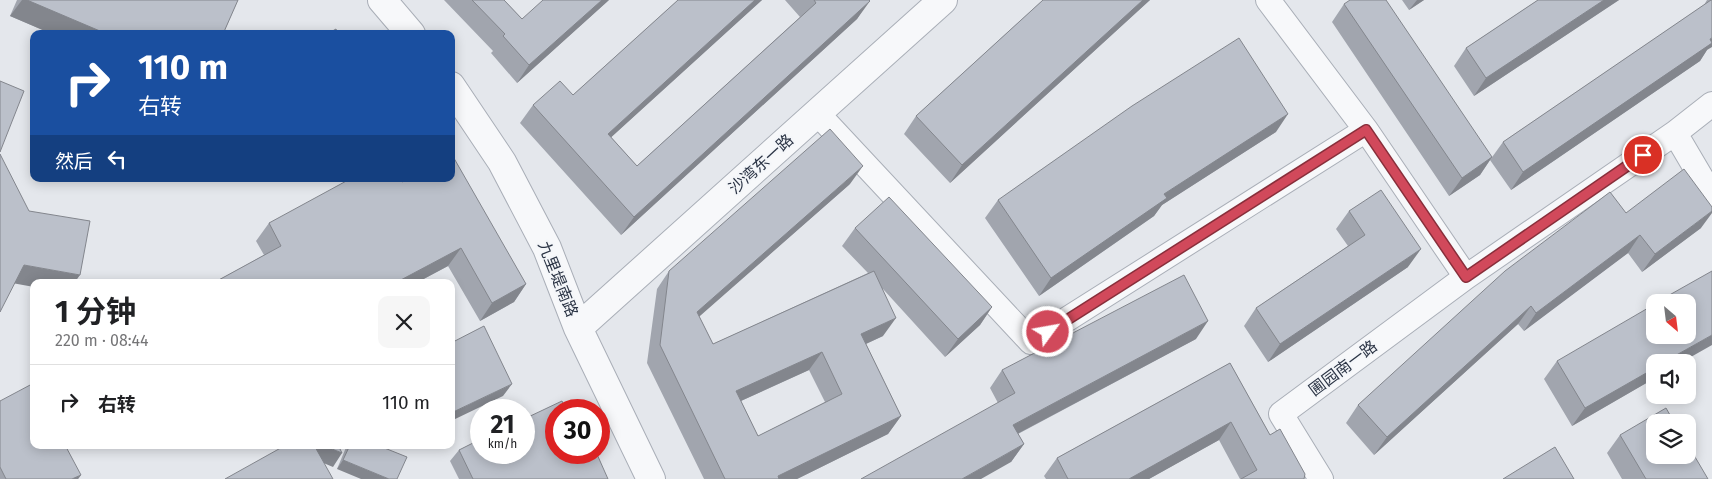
<!DOCTYPE html>
<html lang="zh">
<head>
<meta charset="utf-8">
<style>
  body { margin:0; font-family:"Fira Sans","Noto Sans SC",sans-serif; background:#f6f6f6; color:#202124; height:100vh; display:flex; flex-direction:column; font-size:19px; white-space:nowrap }
  * { box-sizing:border-box; margin:0 }
  p { font-size:16px; color:#757577 }
  .icon { flex:none; width:28px; height:28px; fill:none; stroke:currentColor; stroke-width:2; stroke-linecap:round; stroke-linejoin:round }
  .map { position:relative; flex:1; overflow:hidden }
  .drawer { position:absolute; left:30px; top:279px; width:425px; height:170px; display:flex; flex-direction:column; background:#fff; border-radius:10px; box-shadow:0 2px 12px #0003 }
  .drawer>* { flex:none }
  .top-card { position:absolute; left:30px; top:30px; width:425px; height:152px; border-radius:10px; box-shadow:0 2px 12px #0003; background:#1a4fa0; color:#fff; overflow:hidden }
  .needle { width:32px; rotate:152deg }
  .tools { position:absolute; left:1646px; top:294px; display:grid; gap:10px }
  .tools a { display:grid; place-items:center; width:50px; height:50px; border-radius:10px; background:#fff; box-shadow:0 2px 12px #0003; font-size:25px }
  .speed { position:absolute; left:470px; top:399px; display:flex; gap:10px; font-size:25px; font-weight:700; text-align:center }
  .speed>* { display:grid; place-content:center; width:65px; height:65px; border-radius:50%; background:#fff; box-shadow:0 2px 12px #0003; line-height:1 }
  .speed small { font-size:12px; font-weight:400 }
  .speed .limit { border:8px solid #d22; background:#fff; color:#111 }
  .pin { position:absolute; display:grid; place-items:center; width:42px; height:42px; color:#fff; margin:-21px; border:2px solid #fff; border-radius:50%; box-shadow:0 1px 5px #0007 }
  .me { position:absolute; width:55px; margin:-28px; rotate:58deg; stroke-linejoin:round; filter:drop-shadow(0 0 4px #0008) }
  .turn { display:flex; align-items:center; gap:18px; height:105px; padding:0 25px; font-size:22px }
  .turn .icon { width:65px; height:65px; stroke-width:2.5 }
  .turn b { display:block; font-size:35px; line-height:42px }
  .then { display:flex; align-items:center; height:48px; padding:0 25px; background:#0003; gap:10px; font-size:19px }
  .round { display:grid; place-items:center; flex:none; width:52px; height:52px; border-radius:10px; background:#f6f6f6 }
  .summary { display:flex; align-items:center; justify-content:space-between; height:85px; padding:0 25px }
  h1 { font-size:30px; font-weight:700; line-height:38px }
  ul { padding:0; list-style:none }
  li { display:flex; align-items:center; gap:15px; height:75px; padding:0 25px; border-top:1px solid #e0e0e0 }
  li div { flex:1 }
  li b { display:block; font-size:19px }
  li em { font-style:normal }
  .map>svg:first-child { display:block }
  .lines { fill:none; stroke-linecap:round; stroke-linejoin:round }
  .minor-casing { stroke:#a9aeb7; stroke-width:26 }
  .tertiary-casing { stroke:#a9aeb7; stroke-width:30 }
  .minor { stroke:#f7f8fa; stroke-width:24 }
  .tertiary { stroke:#f7f8fa; stroke-width:28 }
  .wall { fill:#a1a5ae; fill-rule:evenodd }
  .shaded-wall { fill:#83868d }
  .building { fill:#bbc0ca; stroke:#83868d; fill-rule:evenodd }
  .route-casing { stroke:#882f3b; stroke-width:12 }
  .route { stroke:#d1495b; stroke-width:9 }
  .labels { text-anchor:middle; dominant-baseline:central; stroke-width:4; stroke-linejoin:round; paint-order:stroke }
  .street-label { font-size:16px; fill:#2b3445; stroke:#f4f6f9 }
</style>
</head>
<body>
<div class="map">
<svg width="1712" height="479" viewBox="0 0 1712 479">
  <rect width="100%" height="100%" fill="#e4e7ec"/>
  <g class="lines">
    <g class="minor-casing">
      <path id="minor" d="M 1268,0 L 1366,130 L 1466,277
        M 817,113 L 1031,342 L 1366,130
        M 1675,133 L 1712,196
        M 1321,479 L 1281,414 L 1466,277 L 1675,133 L 1712,104"/>
    </g>
    <g class="tertiary-casing">
      <path id="tertiary" d="M 382,0 L 411,34
        M 451,86 L 502,162 L 547,248 L 578,328 L 651,479
        M 578,328 L 943,0"/>
    </g>
    <use href="#minor" class="minor"/>
    <use href="#tertiary" class="tertiary"/>
  </g>
  <path class="wall" d="M 17,0 L 238,0 L 223,34 L 52,34 L 10,16 Z
    M 444,0 L 504,0 L 522,19 L 609,0 L 517,83 L 491,53 L 493,51 Z
    M 678,0 L 762,0 L 611,137 L 637,166 L 800,17 L 785,0 L 869,0 L 857,19 L 621,235 L 520,123 L 533,105 L 573,95 Z
    M 1043,0 L 1150,0 L 950,183 L 904,134 L 916,116 Z
    M 1402,0 L 1424,0 L 1409,10 Z
    M 1538,0 L 1619,0 L 1474,96 L 1454,66 L 1466,48 Z
    M 1707,0 L 1712,0 L 1707,50 L 1700,61 L 1511,190 L 1490,160 L 1503,142 L 1704,5 Z
    M 1344,4 L 1492,157 L 1480,175 L 1449,196 L 1332,22 Z
    M 1276,132 L 1162,205 L 1154,216 L 1039,296 L 985,218 L 998,200 Z
    M 402,182 L 526,284 L 514,302 L 480,321 L 448,266 L 418,282 L 215,282 L 264,255 L 256,241 L 269,223 Z
    M 850,184 L 699,316 L 713,344 L 868,273 L 842,246 L 855,228 L 992,307 L 980,325 L 945,357 L 883,289 L 883,336 L 866,344 L 901,416 L 888,434 L 797,479 L 704,479 L 647,363 L 657,289 L 669,271 ZM 809,370 L 825,402 L 758,436 L 741,401 Z
    M 1349,211 L 1408,267 L 1268,362 L 1244,326 L 1256,308 L 1348,246 L 1336,229 Z
    M 1626,213 L 1701,228 L 1642,272 L 1628,253 L 1524,331 L 1518,324 L 1374,455 L 1346,423 L 1358,405 Z
    M 1196,339 L 1018,434 L 1024,444 L 1011,462 L 998,403 L 990,388 L 1002,370 Z
    M 1557,361 L 1655,362 L 1655,378 L 1572,426 L 1544,379 Z
    M 1230,363 L 1270,435 L 1304,479 L 1240,479 L 1219,440 L 1149,479 L 1046,479 L 1044,476 L 1057,458 Z
    M 0,401 L 81,475 L 78,479 L 0,479 Z
    M 556,410 L 608,479 L 459,479 L 450,461 L 459,450 Z
    M 1620,435 L 1708,479 L 1622,479 L 1607,453 Z
    M 347,445 L 377,445 L 337,469 Z"/>
  <path class="shaded-wall" d="M 22,0 L 27,0 L 107,34 L 52,34 L 10,16 Z
    M 602,0 L 609,0 L 517,83 L 529,65 Z
    M 755,0 L 762,0 L 595,152 L 608,134 Z
    M 1143,0 L 1150,0 L 950,183 L 962,165 Z
    M 1417,0 L 1424,0 L 1409,10 Z
    M 1604,0 L 1619,0 L 1474,96 L 1486,78 Z
    M 870,1 L 857,19 L 621,235 L 634,217 Z
    M 1712,38 L 1712,47 L 1707,50 L 1700,61 L 1511,190 L 1523,172 Z
    M 1288,114 L 1276,132 L 1162,205 L 1154,216 L 1039,296 L 1051,278 L 1164,194 Z
    M 1492,157 L 1480,175 L 1449,196 L 1462,178 Z
    M 863,166 L 850,184 L 684,330 L 697,312 Z
    M 1712,211 L 1712,213 L 1701,228 L 1642,272 L 1655,254 Z
    M 1640,235 L 1628,253 L 1524,331 L 1536,313 Z
    M 461,248 L 448,266 L 418,282 L 397,282 Z
    M 1421,249 L 1408,267 L 1268,362 L 1280,344 Z
    M 24,265 L 80,275 L 75,282 L 34,282 L 34,287 L 12,283 Z
    M 526,284 L 514,302 L 480,321 L 492,303 Z
    M 1531,306 L 1518,324 L 1374,455 L 1387,437 Z
    M 992,307 L 980,325 L 945,357 L 958,339 Z
    M 896,318 L 883,336 L 848,352 L 861,334 Z
    M 1208,321 L 1196,339 L 1000,443 L 1013,425 Z
    M 1712,335 L 1712,345 L 1682,362 L 1664,362 Z
    M 822,352 L 809,370 L 723,409 L 736,391 Z
    M 1655,368 L 1655,378 L 1572,426 L 1585,408 Z
    M 512,384 L 503,396 L 451,421 L 451,413 Z
    M 901,416 L 888,434 L 797,479 L 776,479 L 778,476 Z
    M 1231,422 L 1219,440 L 1149,479 L 1129,479 Z
    M 1024,444 L 1011,462 L 981,479 L 962,479 Z
    M 309,445 L 322,445 L 342,453 L 333,467 L 302,454 Z
    M 343,460 L 389,479 L 361,479 L 337,469 Z
    M 81,475 L 78,479 L 72,479 Z"/>
  <path class="building" d="M 27,0 L 238,0 L 223,34 L 107,34 Z
    M 472,0 L 504,0 L 522,19 L 543,0 L 602,0 L 529,65 L 503,36 L 505,34 Z
    M 678,0 L 755,0 L 608,134 L 637,166 L 816,3 L 814,0 L 869,0 L 870,1 L 634,217 L 533,105 L 560,81 L 573,95 Z
    M 1043,0 L 1143,0 L 962,165 L 916,116 Z
    M 1350,0 L 1386,0 L 1492,157 L 1462,178 L 1344,4 Z
    M 1538,0 L 1604,0 L 1486,78 L 1466,48 Z
    M 1711,0 L 1712,0 L 1712,38 L 1710,39 L 1712,43 L 1523,172 L 1503,142 Z
    M 336,29 L 338,34 L 327,34 Z
    M 1239,38 L 1288,114 L 1164,194 L 1167,198 L 1051,278 L 998,200 L 1132,106 Z
    M 0,81 L 24,91 L 0,152 Z
    M 830,129 L 863,166 L 697,312 L 713,344 L 874,271 L 896,318 L 861,334 L 901,416 L 778,476 L 779,479 L 725,479 L 660,345 L 669,271 ZM 822,352 L 842,394 L 758,436 L 736,391 Z
    M 451,153 L 526,284 L 492,303 L 461,248 L 397,282 L 215,282 L 281,246 L 269,223 L 350,179 L 400,179 L 402,182 L 408,179 L 451,179 Z
    M 0,154 L 29,211 L 90,221 L 80,275 L 24,265 L 0,312 Z
    M 1684,169 L 1712,207 L 1712,211 L 1655,254 L 1640,235 L 1536,313 L 1531,306 L 1387,437 L 1358,405 L 1505,271 L 1610,192 L 1626,213 Z
    M 1381,190 L 1421,249 L 1280,344 L 1256,308 L 1365,235 L 1349,211 Z
    M 889,197 L 992,307 L 958,339 L 855,228 Z
    M 1712,271 L 1712,335 L 1664,362 L 1655,362 L 1655,368 L 1585,408 L 1557,361 L 1655,304 L 1655,335 L 1688,335 L 1688,302 L 1657,302 Z
    M 1184,275 L 1208,321 L 1013,425 L 1024,444 L 962,479 L 861,479 L 1015,393 L 1002,370 Z
    M 484,326 L 512,384 L 451,413 L 451,343 Z
    M 1230,363 L 1270,435 L 1280,429 L 1305,474 L 1304,479 L 1241,479 L 1257,470 L 1231,422 L 1129,479 L 1068,479 L 1057,458 Z
    M 32,384 L 34,387 L 34,445 L 65,445 L 81,475 L 72,479 L 6,479 L 0,467 L 0,401 Z
    M 562,401 L 566,410 L 556,410 L 556,452 L 596,452 L 608,479 L 473,479 L 459,450 L 481,439 L 481,452 L 524,452 L 524,419 Z
    M 1666,408 L 1674,422 L 1655,422 L 1655,455 L 1688,455 L 1688,445 L 1708,479 L 1646,479 L 1620,435 Z
    M 286,445 L 314,445 L 333,479 L 225,479 Z
    M 322,445 L 338,445 L 342,453 Z
    M 350,445 L 377,445 L 407,457 L 397,479 L 389,479 L 343,460 Z
    M 1555,447 L 1574,479 L 1503,479 Z"/>
  <g class="lines">
    <g class="route-casing">
      <path id="route" d="M 1048,332 L 1366,130 L 1466,277 L 1643,155"/>
    </g>
    <use href="#route" class="route"/>
  </g>
  <g class="labels">
    <g class="street-label">
      <text transform="translate(761 164) rotate(-42)">沙湾东一路</text>
      <text transform="translate(558 279) rotate(68)">九里堤南路</text>
      <text transform="translate(1343 368) rotate(-37)">圃园南一路</text>
    </g>
  </g>
</svg>
<div class="tools">
<a><svg class="needle" viewBox="-14 -14 28 28"><path d="M0-13l5 13h-10z" fill="#e53935"/><path d="M0 13l5-13h-10z" fill="#757577"/></svg></a>
<a><svg class="icon" aria-label="sound" viewBox="0 0 24 24"><path d="M4 9h4l5-4v14l-5-4H4zM17 9q2 3 0 6"/></svg></a>
<a><svg class="icon" aria-label="layers" viewBox="0 0 24 24"><path d="M12 4l9 5-9 5-9-5zM3 14l9 5 9-5"/></svg></a>
</div>
<div class="speed"><div>21<small>km/h</small></div><div class="limit">30</div></div>
<div class="pin" style="left:1643px;top:155px;background:#d93025"><svg class="icon" aria-label="arrive" viewBox="0 0 24 24"><path d="M6 21V4h12l-3 4 3 4H6"/></svg></div>
<svg class="me" style="left:1048px;top:332px" viewBox="-20 -20 40 40"><circle r="17" fill="#d1495b" stroke="#fff" stroke-width="3"/><path d="M0-11L8 9 0 5-8 9z" fill="#fff"/></svg>
<div class="top-card">
<div class="turn"><svg class="icon" aria-label="right" viewBox="0 0 24 24"><path d="M7 20v-9h11M14 6l5 5-5 5"/></svg><div><b>110 m</b>右转</div></div>
<div class="then">然后<svg class="icon" aria-label="left" viewBox="0 0 24 24"><path d="M17 20v-9H6M10 6l-5 5 5 5"/></svg></div>
</div>
<section class="drawer">
<div class="summary"><div><h1>1 分钟</h1><p>220 m · 08:44</p></div><a class="round"><svg class="icon" aria-label="close" viewBox="0 0 24 24"><path d="M6 6l12 12M18 6L6 18"/></svg></a></div>
<ul>
<li><svg class="icon" aria-label="right" viewBox="0 0 24 24"><path d="M7 20v-9h11M14 6l5 5-5 5"/></svg><div><b>右转</b></div><em>110 m</em></li>
</ul>
</section>
</div>
</body>
</html>
